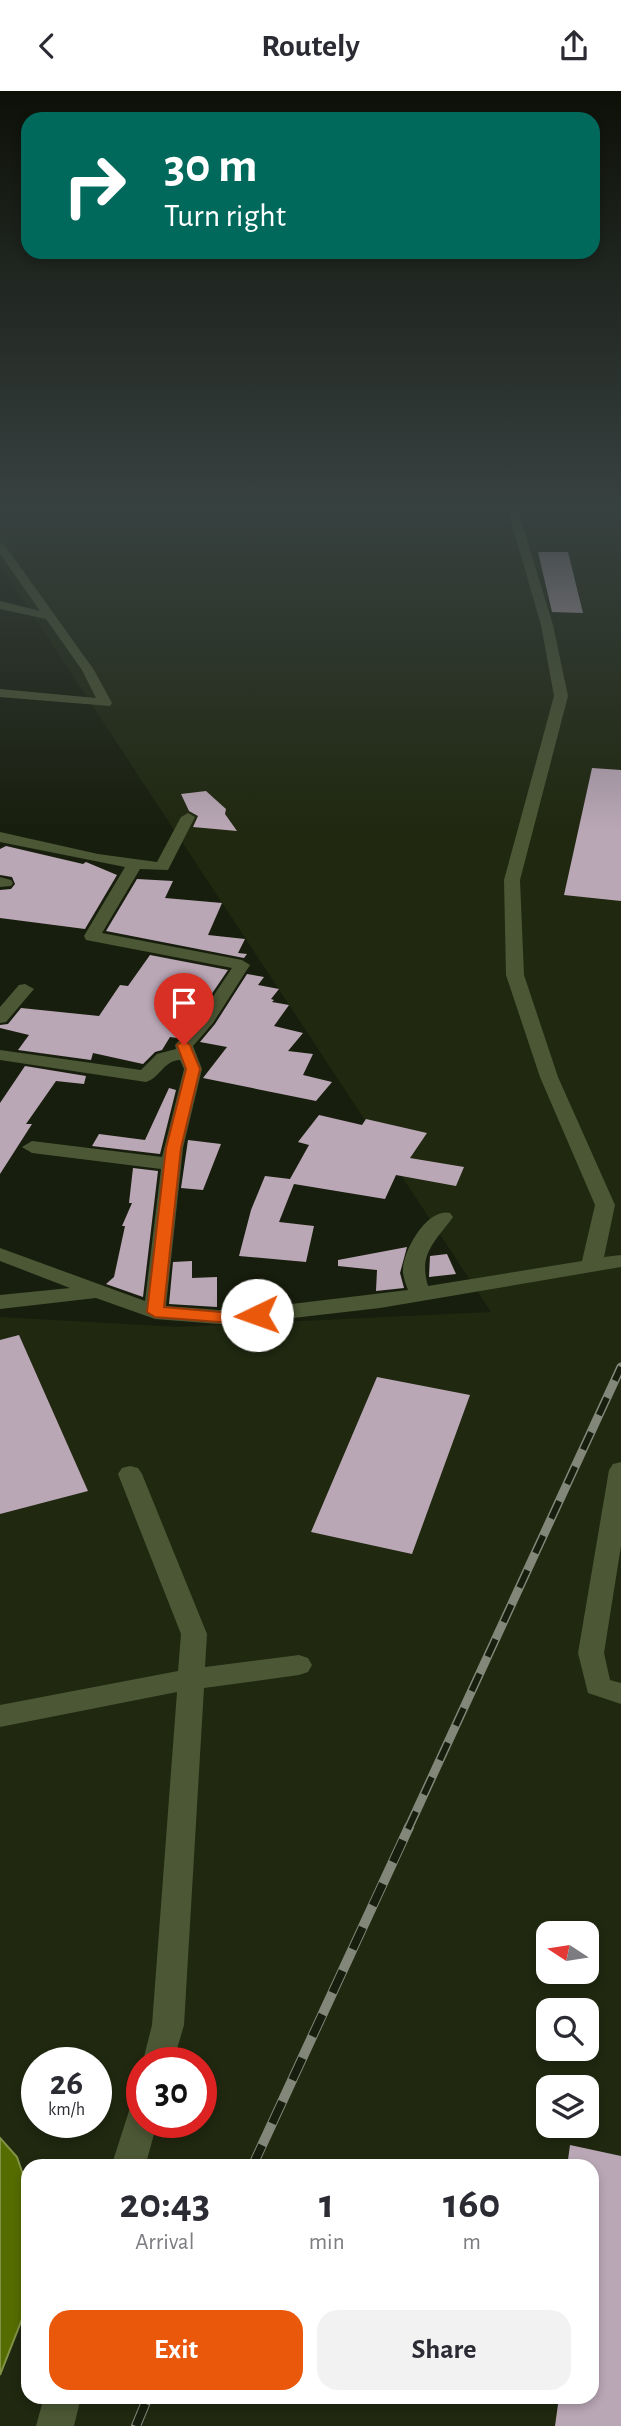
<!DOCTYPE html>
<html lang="en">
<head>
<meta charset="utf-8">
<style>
  body { margin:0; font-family:"Alegreya Sans",sans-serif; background:#f2f2f3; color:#2b2b33; height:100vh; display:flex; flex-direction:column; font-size:26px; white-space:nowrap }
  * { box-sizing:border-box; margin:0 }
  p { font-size:23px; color:#7c7c81 }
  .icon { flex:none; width:38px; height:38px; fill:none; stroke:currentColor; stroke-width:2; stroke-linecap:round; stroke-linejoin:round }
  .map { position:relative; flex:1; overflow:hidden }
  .sheet { position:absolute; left:21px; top:2068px; width:578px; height:245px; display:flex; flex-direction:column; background:#fff; border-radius:21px; box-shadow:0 4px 10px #0003 }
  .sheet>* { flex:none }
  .banner { position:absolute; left:21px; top:21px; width:579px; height:147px; border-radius:21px; box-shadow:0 4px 10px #0003; background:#00695c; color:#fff; overflow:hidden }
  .needle { width:46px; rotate:282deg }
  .tools { position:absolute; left:536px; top:1830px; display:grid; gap:14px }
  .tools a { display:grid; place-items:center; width:63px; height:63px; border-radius:14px; background:#fff; box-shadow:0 4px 10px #0003; font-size:35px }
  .speed { position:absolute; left:21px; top:1956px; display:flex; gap:14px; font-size:35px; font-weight:700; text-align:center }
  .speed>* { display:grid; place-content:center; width:91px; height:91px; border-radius:50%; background:#fff; box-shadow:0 4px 10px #0003; line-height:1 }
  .speed small { font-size:18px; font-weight:400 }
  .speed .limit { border:10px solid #d22; background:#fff; color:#111 }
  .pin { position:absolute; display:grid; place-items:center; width:60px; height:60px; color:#fff; margin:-72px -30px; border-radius:50% 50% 50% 0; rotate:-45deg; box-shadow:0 0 7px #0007 }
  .pin .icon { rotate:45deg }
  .me { position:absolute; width:77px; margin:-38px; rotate:267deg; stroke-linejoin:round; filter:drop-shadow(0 0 5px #0008) }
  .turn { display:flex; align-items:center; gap:24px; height:147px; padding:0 28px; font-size:32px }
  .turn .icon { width:91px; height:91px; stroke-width:2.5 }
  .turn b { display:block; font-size:49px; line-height:60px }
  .eta { display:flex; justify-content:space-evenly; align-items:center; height:119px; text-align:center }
  .eta b { font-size:42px; font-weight:700; line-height:49px }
  .action { display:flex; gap:14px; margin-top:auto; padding:14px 28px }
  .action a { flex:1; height:80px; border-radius:21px; background:#ea580c; color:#fff; font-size:28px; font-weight:700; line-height:80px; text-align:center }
  .action a+a { background:#f2f2f3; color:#2b2b33 }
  header { display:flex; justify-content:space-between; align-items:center; height:91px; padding:0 28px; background:#fff; font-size:32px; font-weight:700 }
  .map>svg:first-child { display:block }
  .built { fill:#202810; fill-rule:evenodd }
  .water { fill:#556c01; stroke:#829345; stroke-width:2 }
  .building { fill:#baa7b6 }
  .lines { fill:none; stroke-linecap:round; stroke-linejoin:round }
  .minor { fill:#4c5735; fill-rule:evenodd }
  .primary { fill:#7d934a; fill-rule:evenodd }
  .rail-far1-casing { stroke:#828779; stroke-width:9 }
  .rail-casing { stroke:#828779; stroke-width:10 }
  .rail-far1 { stroke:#181e0d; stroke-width:6; stroke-dasharray:19; stroke-linecap:butt }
  .rail { stroke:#181e0d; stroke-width:8; stroke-dasharray:24; stroke-linecap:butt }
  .route { fill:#ea580c; stroke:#983908; stroke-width:2 }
</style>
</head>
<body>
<header><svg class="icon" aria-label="back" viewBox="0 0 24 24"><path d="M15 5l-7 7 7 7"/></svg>Routely<svg class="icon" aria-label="share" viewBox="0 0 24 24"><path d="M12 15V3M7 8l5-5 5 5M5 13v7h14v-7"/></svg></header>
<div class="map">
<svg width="621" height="2335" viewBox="0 0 621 2335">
  <rect width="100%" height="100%" fill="#181e0d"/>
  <path class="built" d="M 0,416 L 621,421 L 621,2335 L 0,2335 L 0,1226 L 178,1236 L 491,1221 L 0,474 ZM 548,1843 L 586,1843 L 586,1881 L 548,1881 ZM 548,1920 L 586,1920 L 586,1958 L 548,1958 ZM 37,1972 L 96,1972 L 96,2032 L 37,2032 ZM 142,1972 L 201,1972 L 201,2032 L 142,2032 ZM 548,1997 L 586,1997 L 586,2035 L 548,2035 ZM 28,2076 L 592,2076 L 592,2306 L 28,2306 Z"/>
  <path class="water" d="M 0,2047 L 17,2066 L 28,2098 L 28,2213 L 0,2284 Z"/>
  <path class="building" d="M 538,461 L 568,461 L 583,522 L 552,521 Z
    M 592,677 L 621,679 L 621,810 L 564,804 Z
    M 206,700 L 226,718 L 225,723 L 237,740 L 193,736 L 198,725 L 189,720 L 181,703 Z
    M 6,755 L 83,773 L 86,771 L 117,784 L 85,838 L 0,827 L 0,799 L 11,798 L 15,793 L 12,786 L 0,784 L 0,758 Z
    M 137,788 L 173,790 L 165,807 L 222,812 L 208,844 L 245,848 L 238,862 L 247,863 L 244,867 L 106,840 Z
    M 150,864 L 228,879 L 198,923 L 177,947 L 170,946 L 162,959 L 155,961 L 143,973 L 93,962 L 91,969 L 18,959 L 29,944 L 0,937 L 0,934 L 8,933 L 21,917 L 99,925 L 120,894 L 128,895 Z
    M 247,883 L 264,886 L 258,894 L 279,898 L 271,908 L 274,909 L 272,911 L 289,914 L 274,935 L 303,942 L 288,960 L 313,963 L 303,984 L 332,991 L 316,1010 L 203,987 L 227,956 L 200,951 L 215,933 Z
    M 25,975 L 86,985 L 84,993 L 56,990 L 26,1033 L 32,1033 L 0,1083 L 0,1012 Z
    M 169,997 L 176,999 L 160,1063 L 92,1055 L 99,1043 L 145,1049 Z
    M 319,1024 L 362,1034 L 366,1028 L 427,1042 L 410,1067 L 464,1076 L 456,1095 L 396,1084 L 385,1108 L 294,1093 L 279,1131 L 314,1135 L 306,1171 L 239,1165 L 251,1119 L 265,1085 L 290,1088 L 309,1054 L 298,1051 Z
    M 188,1049 L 221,1053 L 203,1099 L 181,1097 Z
    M 133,1077 L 158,1080 L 143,1206 L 106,1193 L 114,1186 L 125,1135 L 122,1135 L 132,1112 L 129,1112 Z
    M 407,1156 L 400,1182 L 404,1197 L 376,1200 L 377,1179 L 338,1175 L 338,1169 Z
    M 447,1163 L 456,1183 L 429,1186 L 430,1165 Z
    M 192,1170 L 192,1187 L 217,1186 L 217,1216 L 169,1213 L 173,1171 Z
    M 19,1244 L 88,1400 L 0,1423 L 0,1249 Z
    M 377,1286 L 470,1304 L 412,1463 L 311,1441 Z
    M 570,2054 L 621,2065 L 621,2335 L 555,2335 L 559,2306 L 592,2306 L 592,2076 L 567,2076 Z"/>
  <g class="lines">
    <path class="minor" d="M 506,413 L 516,413 L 553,534 L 568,605 L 520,789 L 524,884 L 558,986 L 615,1114 L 604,1166 L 621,1164 L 621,1176 L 380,1217 L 232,1234 L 155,1228 L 96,1207 L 0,1218 L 0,1204 L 70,1197 L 0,1170 L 0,1157 L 145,1210 L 161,1078 L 32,1062 L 22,1056 L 32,1050 L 162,1066 L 184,978 L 180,969 C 163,970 160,987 146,991 L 0,969 L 0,959 L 141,979 L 157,963 L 176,958 L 175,954 L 200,925 L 232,877 L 86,849 L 84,845 L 125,776 L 0,751 L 0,741 L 98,763 L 157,771 L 181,726 L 188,722 L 195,726 L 168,779 L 140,778 L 102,842 L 242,869 L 250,874 L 213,932 L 193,955 L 202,978 L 183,1057 L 166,1215 L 232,1220 L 408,1199 C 406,1194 404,1188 403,1182 C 401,1162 427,1116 450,1122 L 453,1126 C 436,1150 418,1162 428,1195 L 582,1170 L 595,1114 L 540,986 L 506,884 L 504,789 L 554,605 L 541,534 Z
      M 0,452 L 4,453 L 94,579 L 112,612 L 110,615 L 0,606 L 0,598 L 96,607 L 82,579 L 46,528 L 0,518 L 0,510 L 40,520 L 0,463 Z
      M 0,786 L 11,789 L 13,792 L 11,795 L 0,796 Z
      M 25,893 L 34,898 L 6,931 L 0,932 L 0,916 L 19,894 Z
      M 621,1371 L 621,1455 L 604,1562 L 610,1589 L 621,1592 L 621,1613 L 588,1602 L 578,1562 L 609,1379 L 613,1373 Z
      M 130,1375 L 138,1377 L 142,1383 L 207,1543 L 205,1576 L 299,1564 L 308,1567 L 312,1574 L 308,1581 L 299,1584 L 204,1597 L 184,1934 L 173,1972 L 142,1974 L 152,1934 L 177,1601 L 0,1636 L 0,1614 L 178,1580 L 181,1543 L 118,1383 L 122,1377 Z
      M 142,2013 L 142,2032 L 157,2032 L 145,2076 L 111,2076 L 130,2017 Z
      M 44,2306 L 81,2306 L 74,2335 L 36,2335 Z"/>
    <path class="primary" d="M 570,413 L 621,413 L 621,417 L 575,416 Z"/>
    <g class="rail-far1-casing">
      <path id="rail-far1" d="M 408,1738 L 621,1276"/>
    </g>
    <g class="rail-casing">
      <path id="rail" d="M 252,2076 L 409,1736
        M 136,2335 L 148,2306"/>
    </g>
    <use href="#rail-far1" class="rail-far1"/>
    <use href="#rail" class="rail"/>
  </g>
  <linearGradient id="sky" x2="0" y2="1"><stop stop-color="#0d1007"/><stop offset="0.56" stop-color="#374140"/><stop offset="1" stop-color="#374140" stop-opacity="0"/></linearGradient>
  <rect width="621" height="740" fill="url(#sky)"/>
  <path class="route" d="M 184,950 L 190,954 L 200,978 L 181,1057 L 164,1216 L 232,1222 L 257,1219 L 265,1224 L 262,1228 L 232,1232 L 155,1226 L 147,1221 L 166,1057 L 186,978 L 177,954 Z"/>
</svg>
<div class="tools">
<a><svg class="needle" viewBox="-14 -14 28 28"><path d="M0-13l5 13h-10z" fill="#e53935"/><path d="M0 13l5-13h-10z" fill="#7c7c81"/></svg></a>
<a><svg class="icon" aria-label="search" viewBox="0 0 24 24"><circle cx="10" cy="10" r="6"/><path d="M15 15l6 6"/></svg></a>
<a><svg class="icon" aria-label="layers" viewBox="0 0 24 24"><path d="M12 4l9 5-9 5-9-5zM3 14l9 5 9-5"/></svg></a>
</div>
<div class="speed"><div>26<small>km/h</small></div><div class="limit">30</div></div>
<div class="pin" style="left:184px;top:954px;background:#d93025"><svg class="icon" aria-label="arrive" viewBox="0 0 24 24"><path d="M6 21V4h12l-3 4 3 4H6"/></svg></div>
<svg class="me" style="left:257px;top:1224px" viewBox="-20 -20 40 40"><circle r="19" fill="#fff"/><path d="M0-13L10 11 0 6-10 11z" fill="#ea580c"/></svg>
<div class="banner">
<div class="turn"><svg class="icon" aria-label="right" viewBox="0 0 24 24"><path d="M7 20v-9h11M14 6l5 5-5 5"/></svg><div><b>30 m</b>Turn right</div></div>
</div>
<section class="sheet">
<div class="eta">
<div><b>20:43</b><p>Arrival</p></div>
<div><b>1</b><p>min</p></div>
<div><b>160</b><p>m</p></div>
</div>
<div class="action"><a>Exit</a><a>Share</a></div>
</section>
</div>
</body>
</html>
